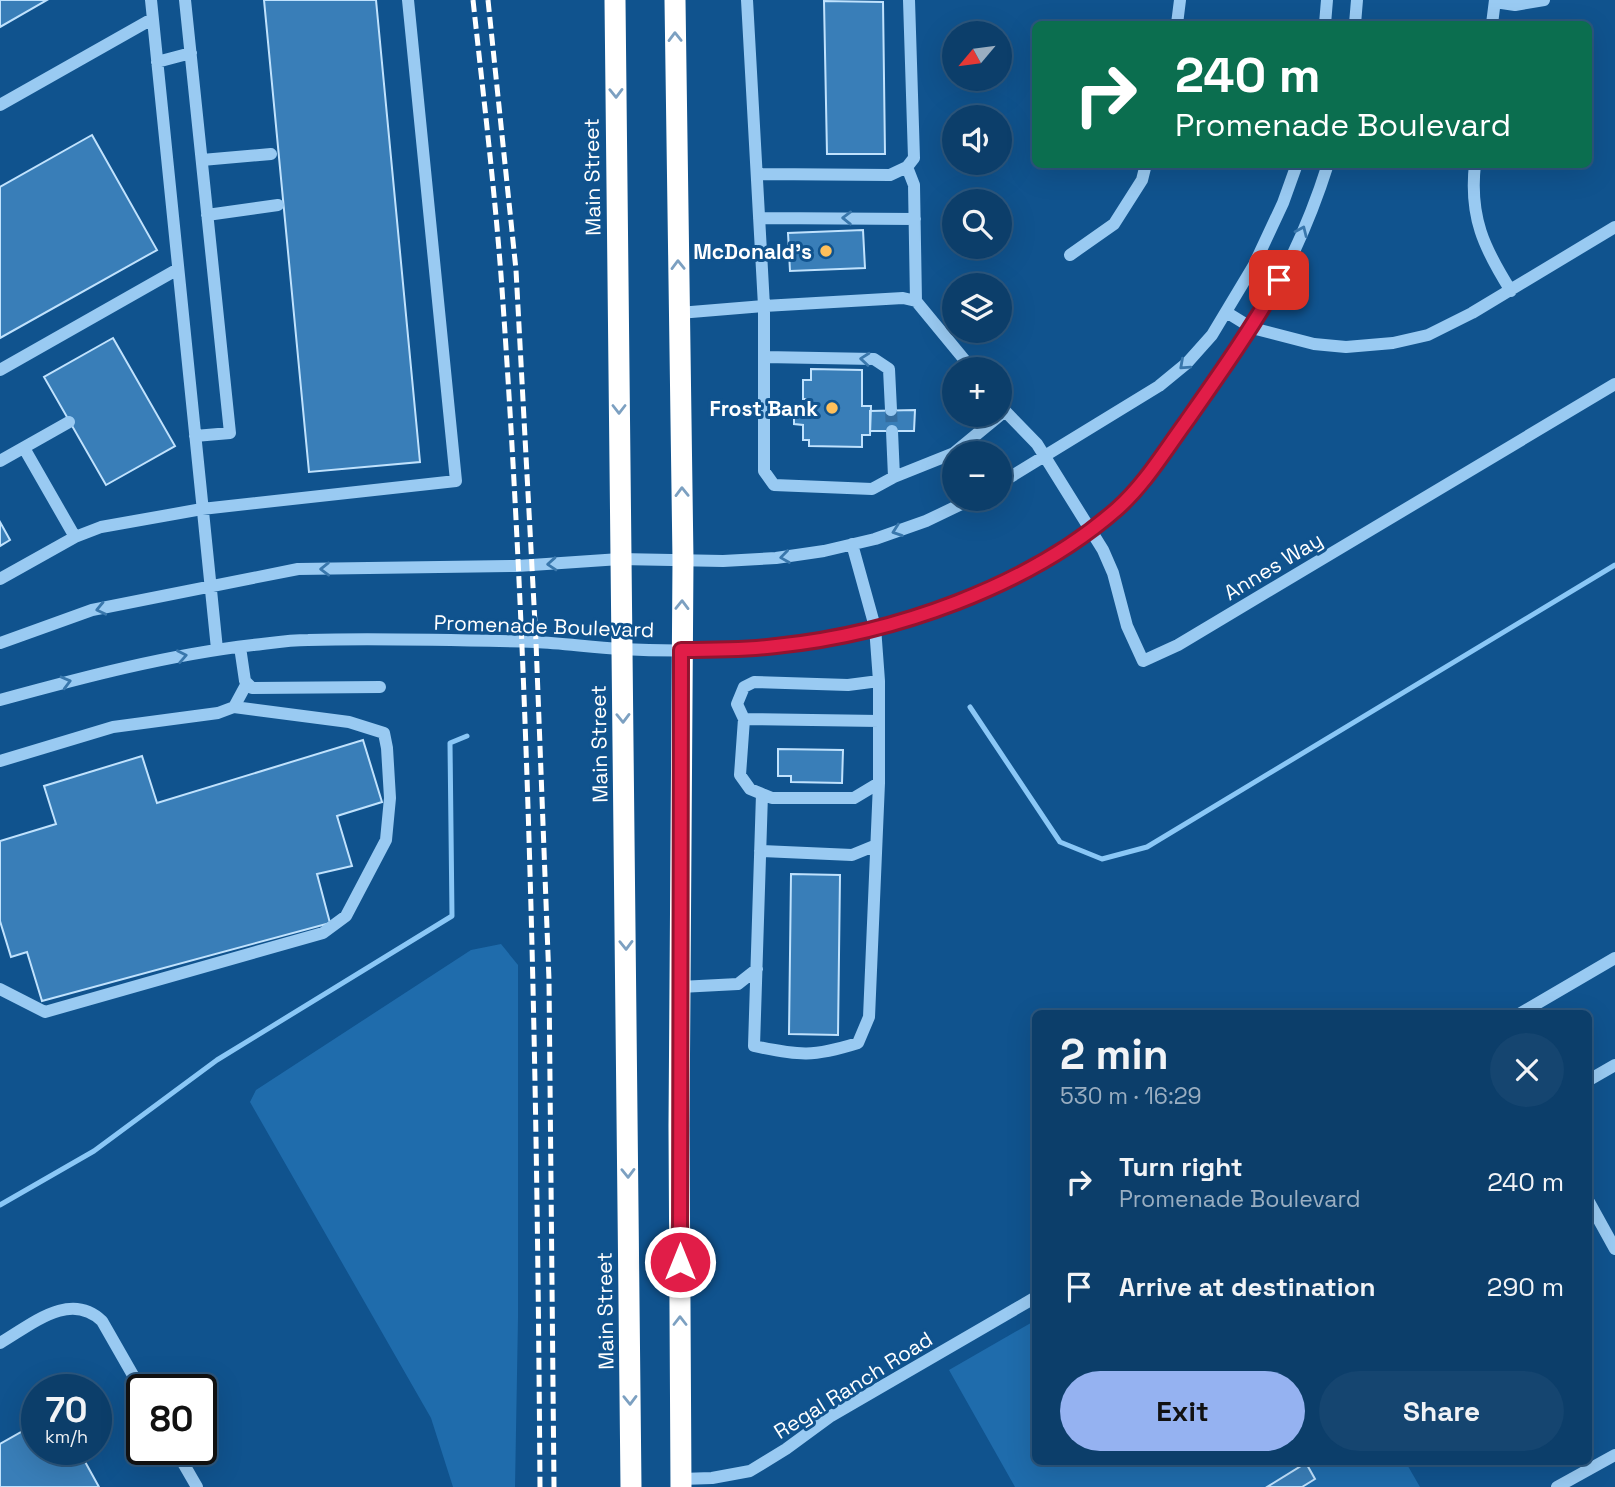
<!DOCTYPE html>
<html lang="en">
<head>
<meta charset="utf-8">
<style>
  body { margin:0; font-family:"Space Grotesk",sans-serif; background:#154570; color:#f1f3f6; height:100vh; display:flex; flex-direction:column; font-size:26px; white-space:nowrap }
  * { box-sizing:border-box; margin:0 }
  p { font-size:23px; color:#9aaec1 }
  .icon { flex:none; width:38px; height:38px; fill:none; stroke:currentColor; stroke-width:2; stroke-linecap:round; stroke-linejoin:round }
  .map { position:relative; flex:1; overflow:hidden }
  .side { position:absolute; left:1032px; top:1010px; width:560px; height:455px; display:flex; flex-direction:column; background:#0c3e6a; border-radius:10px; box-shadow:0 7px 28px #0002,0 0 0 2px #2c577e }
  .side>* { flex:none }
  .top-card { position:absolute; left:1032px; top:21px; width:560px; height:147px; border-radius:10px; box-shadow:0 7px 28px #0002,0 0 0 2px #2c577e; background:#0b6e4f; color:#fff; overflow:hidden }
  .needle { width:46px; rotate:241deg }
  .fabs { position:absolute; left:942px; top:21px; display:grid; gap:14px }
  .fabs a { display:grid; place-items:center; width:70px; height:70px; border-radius:50%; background:#0c3e6a; box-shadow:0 7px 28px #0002,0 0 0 2px #2c577e; font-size:35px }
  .speed { position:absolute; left:21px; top:1374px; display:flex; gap:14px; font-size:35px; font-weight:700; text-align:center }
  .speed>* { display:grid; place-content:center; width:91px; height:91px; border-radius:50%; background:#0c3e6a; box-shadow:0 7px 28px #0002,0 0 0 2px #2c577e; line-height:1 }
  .speed small { font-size:18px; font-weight:400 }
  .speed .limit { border:4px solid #111; border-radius:10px; background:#fff; color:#111 }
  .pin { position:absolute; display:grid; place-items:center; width:60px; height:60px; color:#fff; margin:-30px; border-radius:14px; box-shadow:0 4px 10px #0006 }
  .me { position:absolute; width:77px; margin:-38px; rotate:0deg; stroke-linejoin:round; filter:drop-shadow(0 0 5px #0008) }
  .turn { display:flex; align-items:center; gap:24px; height:147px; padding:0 28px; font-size:32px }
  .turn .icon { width:91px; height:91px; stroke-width:2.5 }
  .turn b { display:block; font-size:49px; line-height:60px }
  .round { display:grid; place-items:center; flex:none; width:74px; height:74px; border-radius:37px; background:#154570 }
  .head { display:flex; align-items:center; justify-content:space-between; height:119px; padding:0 28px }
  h1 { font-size:42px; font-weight:700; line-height:52px }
  .button { display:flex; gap:14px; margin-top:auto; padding:14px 28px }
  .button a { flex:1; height:80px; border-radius:42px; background:#95b2f1; color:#111; font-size:28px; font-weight:700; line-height:80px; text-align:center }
  .button a+a { background:#154570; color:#f1f3f6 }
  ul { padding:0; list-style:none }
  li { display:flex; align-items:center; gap:21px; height:105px; padding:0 28px }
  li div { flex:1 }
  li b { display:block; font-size:26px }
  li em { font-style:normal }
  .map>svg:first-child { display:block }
  .green { fill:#1f6cac }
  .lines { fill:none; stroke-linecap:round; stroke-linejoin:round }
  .stream { stroke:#8ac7f6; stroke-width:5 }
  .building { fill:#397eb8; stroke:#c0e2fd; stroke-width:2 }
  .minor-tunnel { stroke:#346d9f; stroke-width:12; stroke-dasharray:12 6; stroke-linecap:butt }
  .minor { stroke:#99caf2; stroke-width:12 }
  .highway { stroke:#fff; stroke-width:21 }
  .rail { stroke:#fff; stroke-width:5; stroke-dasharray:12 5; stroke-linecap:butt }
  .oneway { stroke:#7ca0c1 }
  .oneway2 { stroke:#3977ac }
  .route-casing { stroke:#92132f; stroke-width:18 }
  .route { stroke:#e11d48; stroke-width:12 }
  .poi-dot { fill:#ffc05b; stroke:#10538e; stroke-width:2.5 }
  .labels { text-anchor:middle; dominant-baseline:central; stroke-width:6; stroke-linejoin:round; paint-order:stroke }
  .street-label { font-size:21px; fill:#fff; stroke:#10538e }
  .poi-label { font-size:21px; font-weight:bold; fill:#fff; stroke:#10538e; text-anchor:end }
</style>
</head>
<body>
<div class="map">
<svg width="1615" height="1487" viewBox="0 0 1615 1487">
  <rect width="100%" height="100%" fill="#10538e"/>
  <path class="green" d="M 501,944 L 518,965 L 518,1318 L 515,1487 L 453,1487 L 431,1418 L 250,1102 L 256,1090 L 471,950 Z
    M 1036,1320 L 1036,1461 L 1405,1461 L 1420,1487 L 1015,1487 L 949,1370 Z"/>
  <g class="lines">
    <path class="stream" d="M 970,707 L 1060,842 L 1102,859 L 1147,847 L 1615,565
      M 0,1205 L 94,1151 L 217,1060 L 452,916 L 450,743 L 467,736"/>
  </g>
  <path class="building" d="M 0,0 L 47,0 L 0,27 Z
    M 264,0 L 376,0 L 420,462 L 309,472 Z
    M 824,1 L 883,2 L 885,154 L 827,154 Z
    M 92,135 L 157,250 L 0,338 L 0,187 Z
    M 863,230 L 865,268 L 790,271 L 788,233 Z
    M 113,338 L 175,446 L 106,485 L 44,377 Z
    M 811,369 L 862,370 L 862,406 L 871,406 L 870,435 L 862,435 L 862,447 L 809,446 L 809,440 L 803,440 L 803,425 L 794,424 L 794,404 L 809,404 L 809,399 L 803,399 L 803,380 L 811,380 Z
    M 915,410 L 914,431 L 870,431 L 870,411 Z
    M 0,522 L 10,540 L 0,546 Z
    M 363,740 L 382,802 L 337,816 L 352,866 L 317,874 L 330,923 L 42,1001 L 27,952 L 11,957 L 0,921 L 0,841 L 56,824 L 44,786 L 142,756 L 157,803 Z
    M 778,749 L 843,750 L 842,783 L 791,782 L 791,776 L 778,776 Z
    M 791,874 L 840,875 L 838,1035 L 789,1034 Z
    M 37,1423 L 37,1449 L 78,1449 L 99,1487 L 0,1487 L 0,1444 Z
    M 1306,1463 L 1315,1479 L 1302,1487 L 1267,1487 Z"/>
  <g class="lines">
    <path class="minor-tunnel" d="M 891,410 L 892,431"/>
    <path class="minor" d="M 151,0 L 217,649
      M 185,0 L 230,433 L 195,436
      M 747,0 L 764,306 L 903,298 L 916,301
      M 1495,2 L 1515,5 L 1544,0
      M 1177,24 L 1180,0
      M 1325,24 L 1327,0
      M 1355,24 L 1357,0
      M 1492,24 L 1495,0
      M 157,62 L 191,53
      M 0,105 L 152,19
      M 202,160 L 271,154
      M 1475,164 C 1469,217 1484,248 1511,291
      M 907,167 L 914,185 L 916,301 L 972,369
      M 757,174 L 890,175 L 907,167 L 914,158 L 909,0
      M 207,215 L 278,205
      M 759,218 L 915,219
      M 1070,255 L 1114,224 L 1142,180 L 1146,164
      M 1226,312 L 1252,328 L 1314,344 L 1346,347 L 1393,343 L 1428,335 L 1472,313 L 1615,227
      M 679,313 L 764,306 L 764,471 L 774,485 L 872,489 L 894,477 L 954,453
      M 764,357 L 874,359 L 889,369 L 891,410
      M 0,370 L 178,269
      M 892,431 L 894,477
      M 24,448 L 75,537
      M 954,453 L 1005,411 L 1037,444 L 1103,550 L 1113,573 L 1127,626 L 1143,661 L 1178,645 L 1615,384
      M 0,461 L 69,422
      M 999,484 L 1159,386 L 1187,363 L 1212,335 L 1254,265 L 1283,203 L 1297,164
      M 0,579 L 75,537 L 101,527 L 202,509 L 456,481 L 408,0
      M 0,643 L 92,610 L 298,569 L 517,566 L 620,559 L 723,561 L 776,558 L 824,551 L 875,539 L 926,521 L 972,499
      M 240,647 L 245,681 L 252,688 L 380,687
      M 0,700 C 84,677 167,655 253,645 C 271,643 289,640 308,640 C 383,638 460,640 535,642 C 564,643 593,648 621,649 C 754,656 891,639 1010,577 C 1049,557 1090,535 1121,504 C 1151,475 1174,439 1198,405 C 1216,379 1235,354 1252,328 C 1284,278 1310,221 1328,164
      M 744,719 L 879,721
      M 0,761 L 113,727 L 218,713 L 234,707 L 247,683
      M 879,783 L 854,798 L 772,798 L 750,789 L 740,775 L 744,719 L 737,704 L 744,687 L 754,682 L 848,685 L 879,681
      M 762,794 L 754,1046 C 800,1056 813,1057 858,1043 L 869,1017 L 879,783 L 879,681 L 875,627 L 852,544
      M 760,851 L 852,855 L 874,846
      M 680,987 L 738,984 L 757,969
      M 0,989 L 45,1012 L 323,933 L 346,916 L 386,840 L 390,798 L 387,748 L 384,733 L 349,722 L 234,707
      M 1521,1013 L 1615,958
      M 1589,1080 L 1615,1065
      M 1589,1202 L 1615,1249
      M 0,1343 C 31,1325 70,1290 102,1321 L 142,1391
      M 175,1449 L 197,1487
      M 681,1479 L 712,1478 L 750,1471 L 786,1449 L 831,1416 L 1036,1297
      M 1557,1487 L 1615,1455"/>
    <path class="highway" d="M 615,0 L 631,1487
      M 675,0 L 683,560 L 679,1126 L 681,1487"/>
    <path class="rail" d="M 473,0 C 483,92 494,184 501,275 C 530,679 537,1083 540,1487
      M 488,0 L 516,270 L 536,642 L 549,980 L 554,1487"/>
  </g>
  <defs><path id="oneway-chevron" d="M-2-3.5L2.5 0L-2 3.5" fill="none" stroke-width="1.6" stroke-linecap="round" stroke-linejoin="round" transform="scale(1.75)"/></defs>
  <g class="oneway">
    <use href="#oneway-chevron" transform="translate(675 37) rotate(-91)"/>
    <use href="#oneway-chevron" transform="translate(616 93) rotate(89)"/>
    <use href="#oneway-chevron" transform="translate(678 265) rotate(-91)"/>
    <use href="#oneway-chevron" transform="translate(619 409) rotate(90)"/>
    <use href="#oneway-chevron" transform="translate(682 492) rotate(-91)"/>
    <use href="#oneway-chevron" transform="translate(682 605) rotate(-89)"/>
    <use href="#oneway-chevron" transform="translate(623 718) rotate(89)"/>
    <use href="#oneway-chevron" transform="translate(626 945) rotate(89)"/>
    <use href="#oneway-chevron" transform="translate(628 1173) rotate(89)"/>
    <use href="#oneway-chevron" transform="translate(680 1321) rotate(-90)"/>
    <use href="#oneway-chevron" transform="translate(630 1400) rotate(89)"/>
  </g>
  <g class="oneway2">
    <use href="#oneway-chevron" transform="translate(847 218) rotate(-179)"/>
    <use href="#oneway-chevron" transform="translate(1302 231) rotate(-66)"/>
    <use href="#oneway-chevron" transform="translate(865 359) rotate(-175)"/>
    <use href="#oneway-chevron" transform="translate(1184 365) rotate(138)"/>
    <use href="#oneway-chevron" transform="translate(897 531) rotate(161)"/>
    <use href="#oneway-chevron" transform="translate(785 557) rotate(172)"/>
    <use href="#oneway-chevron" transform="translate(552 564) rotate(176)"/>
    <use href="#oneway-chevron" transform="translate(325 569) rotate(179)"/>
    <use href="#oneway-chevron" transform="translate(101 609) rotate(167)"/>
    <use href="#oneway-chevron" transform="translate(182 656) rotate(-11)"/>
    <use href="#oneway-chevron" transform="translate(66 682) rotate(-15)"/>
  </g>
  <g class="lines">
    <g class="route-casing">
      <path id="route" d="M 680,1262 L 681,650 C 713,650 745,650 776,646 C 893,634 1028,587 1117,509 C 1145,484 1164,452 1186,422 C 1219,375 1251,330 1279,280"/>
    </g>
    <use href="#route" class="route"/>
  </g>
  <g class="poi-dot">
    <circle cx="826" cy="251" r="7"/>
    <circle cx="832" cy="408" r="7"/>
  </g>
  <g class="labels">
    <g class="street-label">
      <text transform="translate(592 177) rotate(-91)">Main Street</text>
      <text transform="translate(1273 566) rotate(-31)">Annes Way</text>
      <text transform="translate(544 626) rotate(2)">Promenade Boulevard</text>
      <text transform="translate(599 744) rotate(-91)">Main Street</text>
      <text transform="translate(605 1311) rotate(-91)">Main Street</text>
      <text transform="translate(853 1385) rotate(-32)">Regal Ranch Road</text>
    </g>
    <g class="poi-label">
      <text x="812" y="251">McDonald's</text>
      <text x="818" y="408">Frost Bank</text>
    </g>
  </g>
</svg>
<div class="fabs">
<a><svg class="needle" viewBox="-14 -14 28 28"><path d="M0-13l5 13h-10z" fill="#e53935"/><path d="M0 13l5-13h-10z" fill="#9aaec1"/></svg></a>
<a><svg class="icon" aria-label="sound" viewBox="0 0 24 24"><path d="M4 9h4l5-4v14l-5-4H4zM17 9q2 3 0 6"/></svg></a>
<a><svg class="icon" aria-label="search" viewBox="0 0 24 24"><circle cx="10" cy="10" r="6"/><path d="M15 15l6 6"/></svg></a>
<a><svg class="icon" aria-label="layers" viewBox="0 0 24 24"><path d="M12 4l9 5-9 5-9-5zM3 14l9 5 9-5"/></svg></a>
<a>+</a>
<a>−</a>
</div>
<div class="speed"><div>70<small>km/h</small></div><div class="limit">80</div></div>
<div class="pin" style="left:1279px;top:280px;background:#d93025"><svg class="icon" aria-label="arrive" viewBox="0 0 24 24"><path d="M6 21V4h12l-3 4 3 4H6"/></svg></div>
<svg class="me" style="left:680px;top:1262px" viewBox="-20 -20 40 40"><circle r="17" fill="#e11d48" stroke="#fff" stroke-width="3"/><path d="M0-11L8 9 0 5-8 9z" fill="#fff"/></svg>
<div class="top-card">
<div class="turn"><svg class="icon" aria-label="right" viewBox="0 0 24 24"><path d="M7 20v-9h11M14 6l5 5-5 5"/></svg><div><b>240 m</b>Promenade Boulevard</div></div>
</div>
<section class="side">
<div class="head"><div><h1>2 min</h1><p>530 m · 16:29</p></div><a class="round"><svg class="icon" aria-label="close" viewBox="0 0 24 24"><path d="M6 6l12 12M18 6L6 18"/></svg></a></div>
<ul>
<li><svg class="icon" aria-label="right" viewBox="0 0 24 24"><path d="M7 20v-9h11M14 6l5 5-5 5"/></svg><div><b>Turn right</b><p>Promenade Boulevard</p></div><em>240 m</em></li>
<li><svg class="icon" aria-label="arrive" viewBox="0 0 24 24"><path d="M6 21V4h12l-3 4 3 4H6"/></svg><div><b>Arrive at destination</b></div><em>290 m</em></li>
</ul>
<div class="button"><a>Exit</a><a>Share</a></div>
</section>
</div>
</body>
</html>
